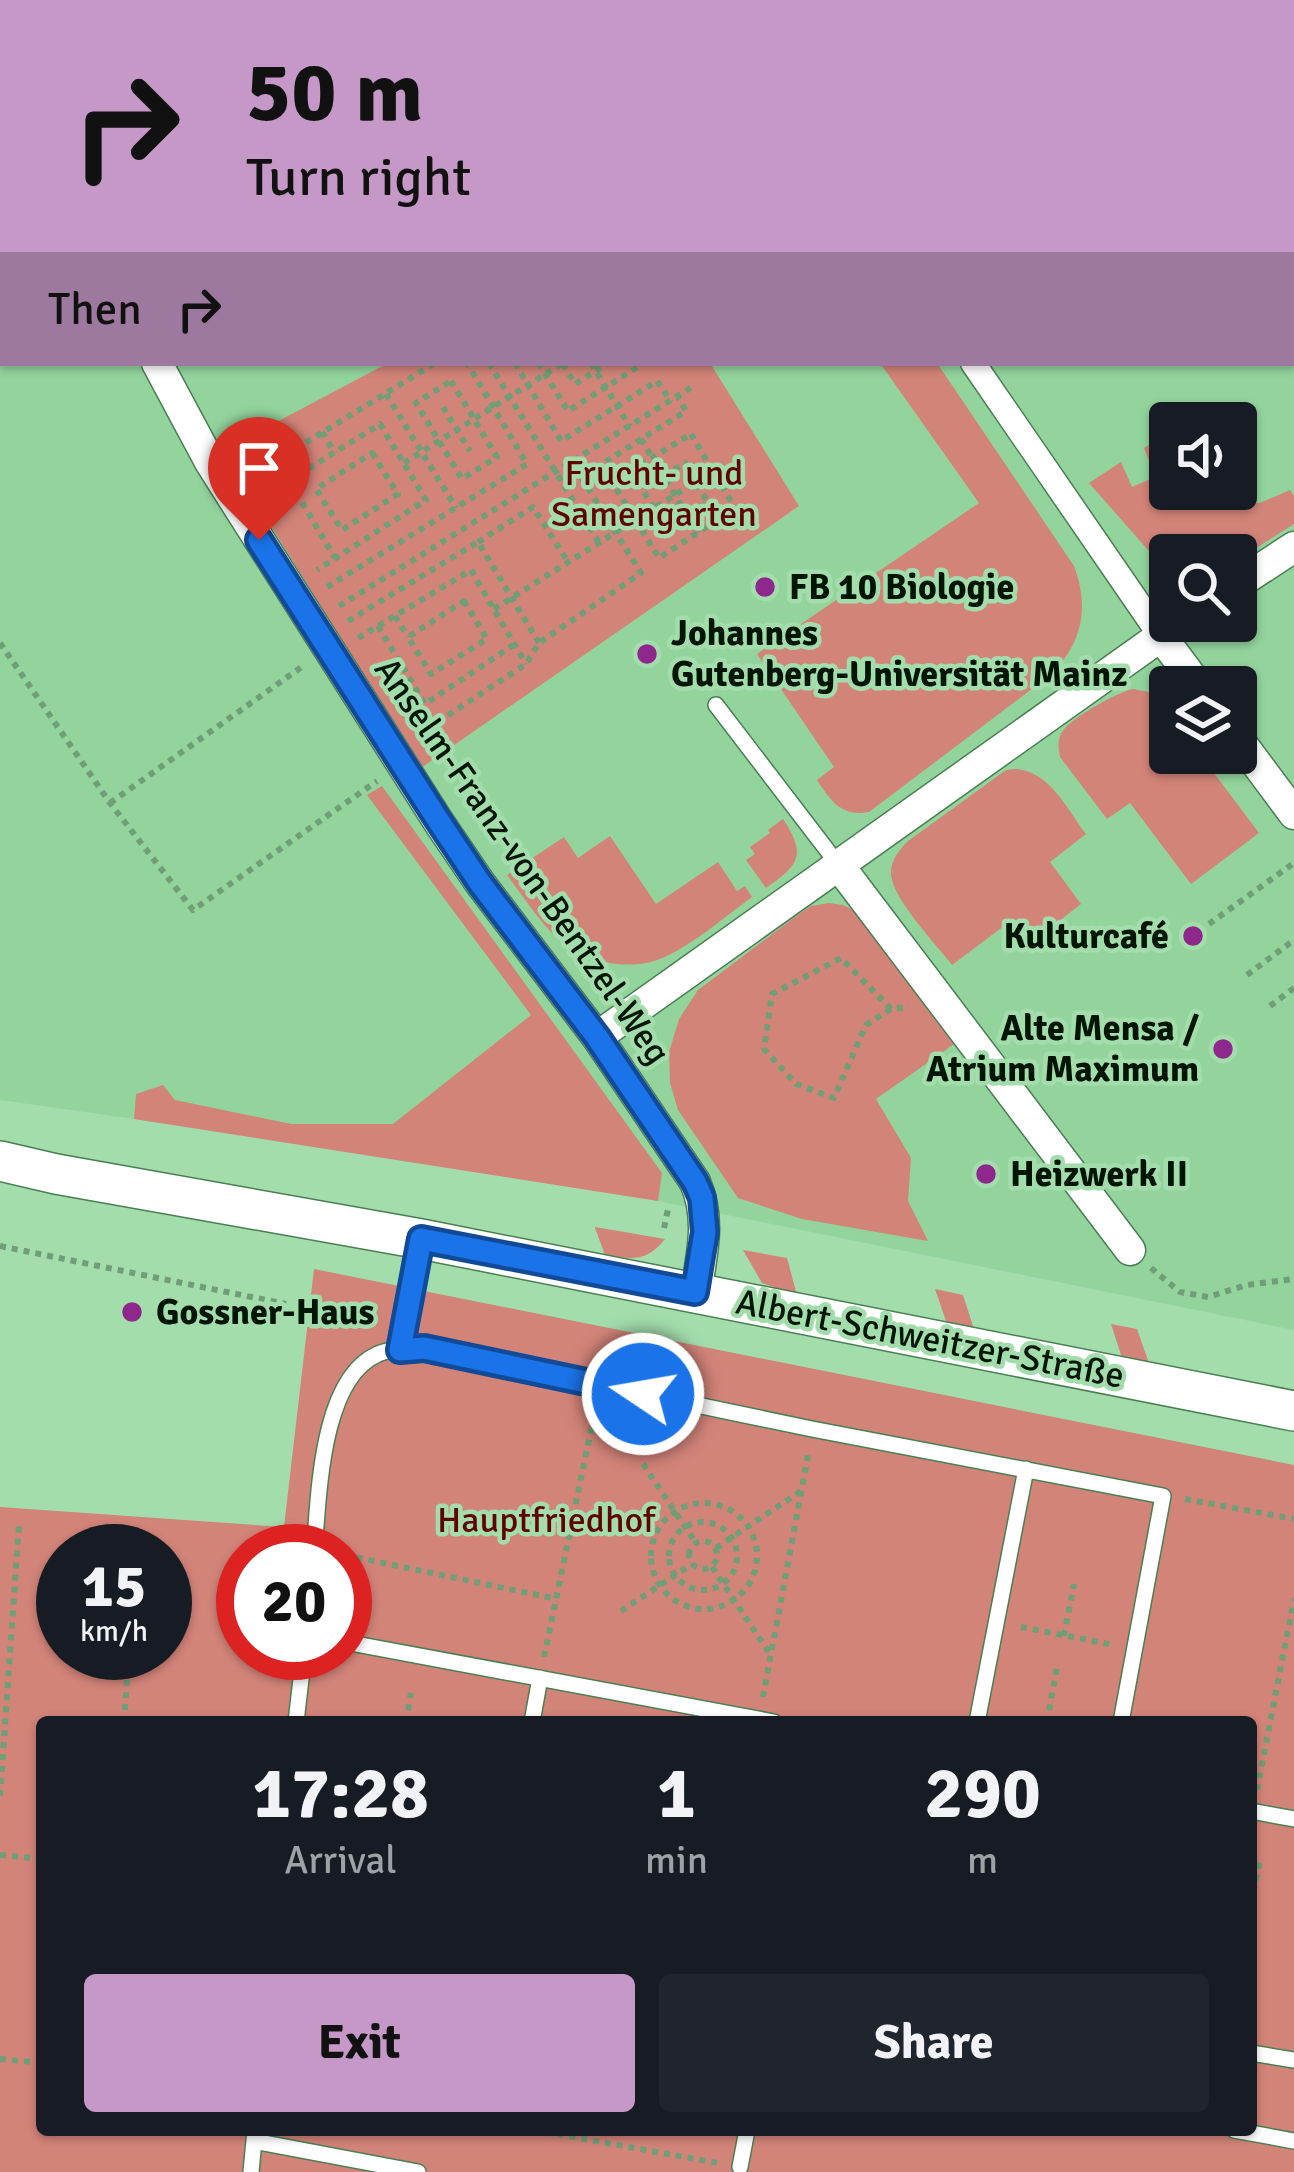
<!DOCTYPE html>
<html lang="en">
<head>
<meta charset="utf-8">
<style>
  body { margin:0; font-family:Signika,sans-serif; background:#20242c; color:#f1f3f6; height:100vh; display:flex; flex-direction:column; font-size:45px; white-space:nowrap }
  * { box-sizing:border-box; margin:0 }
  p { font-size:39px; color:#9ea1a6 }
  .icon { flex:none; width:66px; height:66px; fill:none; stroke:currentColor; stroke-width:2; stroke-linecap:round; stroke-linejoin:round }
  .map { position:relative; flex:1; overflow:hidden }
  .panel { position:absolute; left:36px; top:1716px; width:1221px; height:420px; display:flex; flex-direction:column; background:#171b24; border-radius:12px; box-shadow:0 3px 9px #0004 }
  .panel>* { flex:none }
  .top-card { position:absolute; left:0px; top:0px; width:1296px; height:366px; box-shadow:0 3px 9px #0004; background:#c598c7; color:#111; overflow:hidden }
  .buttons { position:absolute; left:1149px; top:402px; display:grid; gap:24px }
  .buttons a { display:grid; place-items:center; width:108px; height:108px; border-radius:12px; background:#171b24; box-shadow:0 3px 9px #0004; font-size:60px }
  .speed { position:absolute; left:36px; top:1524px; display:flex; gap:24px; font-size:60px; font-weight:700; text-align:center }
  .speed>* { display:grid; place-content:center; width:156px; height:156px; border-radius:50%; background:#171b24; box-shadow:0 3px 9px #0004; line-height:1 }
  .speed small { font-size:30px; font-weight:400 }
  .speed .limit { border:18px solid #d22; background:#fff; color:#111 }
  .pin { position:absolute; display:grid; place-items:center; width:102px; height:102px; color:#fff; margin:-123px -51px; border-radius:50% 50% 50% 0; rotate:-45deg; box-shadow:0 0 12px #0007 }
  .pin .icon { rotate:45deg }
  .me { position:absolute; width:132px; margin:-66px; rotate:282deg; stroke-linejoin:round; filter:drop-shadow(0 0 9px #0008) }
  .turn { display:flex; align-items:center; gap:42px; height:252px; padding:0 48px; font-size:54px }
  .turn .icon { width:156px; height:156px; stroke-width:2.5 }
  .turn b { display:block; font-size:84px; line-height:102px }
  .then { display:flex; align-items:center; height:114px; padding:0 48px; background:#0003; gap:24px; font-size:45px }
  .eta { display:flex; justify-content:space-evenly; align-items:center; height:204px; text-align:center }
  .eta b { font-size:72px; font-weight:700; line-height:84px }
  .button { display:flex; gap:24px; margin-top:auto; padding:24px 48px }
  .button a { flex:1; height:138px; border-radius:12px; background:#c598c7; color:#111; font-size:48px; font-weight:700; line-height:138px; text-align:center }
  .button a+a { background:#20242c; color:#f1f3f6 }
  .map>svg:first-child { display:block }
  .built { fill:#93d49d; fill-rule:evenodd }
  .green { fill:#d38479; fill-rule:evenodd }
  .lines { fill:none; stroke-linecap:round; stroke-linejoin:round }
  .service-casing { stroke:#497f53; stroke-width:18 }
  .pedestrian-casing { stroke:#497f53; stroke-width:27 }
  .minor-casing { stroke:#497f53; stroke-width:33 }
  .tertiary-casing { stroke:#497f53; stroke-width:42 }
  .path { stroke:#709e77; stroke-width:6; stroke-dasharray:6 6; stroke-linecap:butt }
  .service { stroke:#fff; stroke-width:15 }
  .pedestrian { stroke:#fff; stroke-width:24 }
  .minor { stroke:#fff; stroke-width:30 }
  .tertiary { stroke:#fff; stroke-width:39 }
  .route-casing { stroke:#114b97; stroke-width:30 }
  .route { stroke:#1a73e8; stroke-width:21 }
  .poi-dot { fill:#8f288d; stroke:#a3ddac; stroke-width:4.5 }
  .labels { text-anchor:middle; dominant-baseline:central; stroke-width:9; stroke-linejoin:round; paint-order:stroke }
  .park-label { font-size:36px; fill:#620102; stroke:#a3ddac }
  .poi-label { font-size:36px; font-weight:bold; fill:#011505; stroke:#a3ddac; text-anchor:start }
  .street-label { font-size:36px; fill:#011505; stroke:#a3ddac }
</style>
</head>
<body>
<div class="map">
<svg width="1294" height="2172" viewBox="0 0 1294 2172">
  <rect width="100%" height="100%" fill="#a3ddac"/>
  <path class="built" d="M 0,0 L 1294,0 L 1294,1330 L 658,1201 L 248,1135 L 0,1100 ZM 3,3 L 1293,3 L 1293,363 L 3,363 ZM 1170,423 L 1236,423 L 1236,489 L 1170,489 ZM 1170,555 L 1236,555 L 1236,621 L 1170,621 ZM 1170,687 L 1236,687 L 1236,753 L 1170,753 Z"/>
  <path class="green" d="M 0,80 L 3,87 L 3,313 L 0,314 Z
    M 388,363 L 710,363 L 799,506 L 421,768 L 224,450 Z
    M 880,363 L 937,363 L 1074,566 C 1090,608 1082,645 1049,676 L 869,812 C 841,817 831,801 817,780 L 834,767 L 757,654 L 979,503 Z
    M 1162,436 L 1170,456 L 1170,489 L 1197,489 L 1228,503 L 1260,503 L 1290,490 L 1294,496 L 1294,524 L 1236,561 L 1236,555 L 1170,555 L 1170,575 L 1089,483 L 1121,462 L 1132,487 L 1155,477 L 1144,448 Z
    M 1133,689 L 1155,693 L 1170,714 L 1170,753 L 1199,753 L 1259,833 L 1191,884 L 1130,803 L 1107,819 L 1060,757 C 1058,747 1057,737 1065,728 C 1076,716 1117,692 1133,689 Z
    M 1017,769 C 1051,773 1067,809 1086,834 L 1050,862 L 1081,904 L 1031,943 L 1012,920 L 952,965 C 936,944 894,901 891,875 C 890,861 899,850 908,841 L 1006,770 Z
    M 382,786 L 662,1173 L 658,1201 L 134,1119 L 136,1094 L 163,1085 L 175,1100 L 291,1124 L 393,1124 L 531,1015 L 367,795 Z
    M 783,819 C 807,855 799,865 766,888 L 746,860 L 755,854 L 750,847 L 770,833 L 768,830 Z
    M 610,836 L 656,904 L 718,862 L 737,891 L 745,886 L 752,897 C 726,916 696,942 667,956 C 631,974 582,962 554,935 C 536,917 522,895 507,875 L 564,837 L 578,858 Z
    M 829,903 L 843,905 L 859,913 L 957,1042 L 876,1099 L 911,1158 L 908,1201 L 928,1241 L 802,1219 L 738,1198 L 678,1110 L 670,1083 L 669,1052 L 679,1019 L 698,990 L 795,917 L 811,906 Z
    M 595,1228 L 595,1227 L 665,1239 C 646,1263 632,1259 605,1255 Z
    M 743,1250 L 787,1258 L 797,1295 L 762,1283 Z
    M 314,1269 L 1294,1465 L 1294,2172 L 0,2172 L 0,1507 L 284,1527 ZM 63,1551 L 165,1551 L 165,1653 L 63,1653 ZM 243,1551 L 345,1551 L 345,1653 L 243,1653 ZM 42,1722 L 1251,1722 L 1251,2130 L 42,2130 Z
    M 935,1289 L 963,1295 L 974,1329 L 947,1324 Z
    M 1111,1324 L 1137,1329 L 1149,1363 L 1122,1358 Z"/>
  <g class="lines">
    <g class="service-casing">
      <path id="service" d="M 716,705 L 840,867
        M 400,1350 L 421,1240
        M 314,1551 C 319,1498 320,1379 378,1354 C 391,1348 409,1349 424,1348 L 812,1429 L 1163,1496 L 1121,1722
        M 345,1642 L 774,1722
        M 296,1722 L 304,1653
        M 532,1722 L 540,1678
        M 977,1722 L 1026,1469
        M 1251,1811 L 1294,1819
        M 1251,2053 L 1294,2060
        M 1234,2130 L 1294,2141
        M 254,2141 L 418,2172
        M 740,2167 L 747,2130
        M 251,2172 L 255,2130"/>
    </g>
    <g class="pedestrian-casing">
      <path id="pedestrian" d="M 743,0 L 745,3
        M 1271,0 L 1272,3
        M 1293,50 L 1294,51
        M 1293,155 L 1294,154
        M 973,363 L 1160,635"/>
    </g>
    <g class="minor-casing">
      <path id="minor" d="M 0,39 L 3,47
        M 157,363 L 210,462 L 438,821 L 480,883 L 597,1037 L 695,1182 C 711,1219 702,1254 696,1292
        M 1236,585 L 1294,547
        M 1160,635 L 1199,687
        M 1236,736 L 1294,814
        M 840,867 L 1130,1250
        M 597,1037 L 1182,621"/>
    </g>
    <g class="tertiary-casing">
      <path id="tertiary" d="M 0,1161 L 56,1174 L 421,1239 L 1294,1411"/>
    </g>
    <path class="path" d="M 0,337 L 3,335
      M 489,363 L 599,543
      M 515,363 L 561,441 L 657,381 L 671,402
      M 538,363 L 568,411 L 644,363
      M 591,363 L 630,427
      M 563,364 L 575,384 L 608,363
      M 451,381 L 497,457 L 462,479 L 416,403 Z
      M 386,394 L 456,508
      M 443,407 L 470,451
      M 322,432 L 335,453
      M 691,434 L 735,508 L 659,558 L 612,482 Z
      M 641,439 L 698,533
      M 372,453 L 398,494 L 342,530 L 316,489 Z
      M 404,463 L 563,363
      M 685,463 L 708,503 L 666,529 L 642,489 Z
      M 255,474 L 435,363
      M 290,482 L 335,558
      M 268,494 L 380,424 L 426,500 L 317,570
      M 478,542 L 533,507 L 568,562
      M 327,587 L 527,464 L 467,363
      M 464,601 L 487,639 L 431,674 L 408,637 Z
      M 339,606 L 692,387
      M 494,609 L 724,464
      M 395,616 L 408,637
      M 348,621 L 478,542 L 539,643
      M 378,626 L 425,704 L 515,644
      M 358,638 L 471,570 L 526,664
      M 0,643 L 110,803 L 193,910 L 377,781
      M 418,735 L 526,664 L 539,643 L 641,573 L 581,477 L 686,411 L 678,397
      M 110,803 L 303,666
      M 1209,924 L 1294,863
      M 1247,975 L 1294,940
      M 1270,1006 L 1294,988
      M 891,1009 L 841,958 L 772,994 L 764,1049 L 796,1084 L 834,1098 L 866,1025 L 891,1009 L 909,1007
      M 664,1228 L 668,1209
      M 0,1246 L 286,1304
      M 1151,1268 L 1180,1292 L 1208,1297 L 1247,1285 L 1294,1279
      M 643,1464 L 696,1543
      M 1185,1499 L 1294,1519
      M651 1556a53 53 0 1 1 106 0a53 53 0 1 1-106 0Z
      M669 1556a34 34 0 1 1 68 0a34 34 0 1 1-68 0Z
      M689 1555a14 14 0 1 1 28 0a14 14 0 1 1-28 0Z
      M 716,1548 L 801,1491
      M 136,1551 L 138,1531
      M 345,1555 L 557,1599
      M 712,1567 L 770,1654
      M 621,1611 L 692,1564
      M 1021,1627 L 1114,1645
      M 1064,1636 L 1074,1584
      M 544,1657 L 596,1406
      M 763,1697 L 809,1450
      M 124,1722 L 129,1653
      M 406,1722 L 411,1693
      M 1047,1722 L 1057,1667
      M 1257,1790 L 1294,1599
      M 0,1796 L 19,1525
      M 0,1855 L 42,1859
      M 1251,1858 L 1260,1860 L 1251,1904
      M 0,2059 L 42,2063
      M 534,2130 L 718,2163"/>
    <use href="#service" class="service"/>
    <use href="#pedestrian" class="pedestrian"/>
    <use href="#minor" class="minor"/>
    <use href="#tertiary" class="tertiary"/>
  </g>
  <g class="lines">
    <g class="route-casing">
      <path id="route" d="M 259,540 L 438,820 L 480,883 L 597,1037 L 695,1182 L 702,1198 L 705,1232 L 695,1292 L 421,1239 L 400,1350 L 424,1348 L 643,1394"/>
    </g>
    <use href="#route" class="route"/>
  </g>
  <g class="poi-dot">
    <circle cx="765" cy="587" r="12"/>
    <circle cx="647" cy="654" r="12"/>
    <circle cx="1193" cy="936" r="12"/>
    <circle cx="1223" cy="1049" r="12"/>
    <circle cx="986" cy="1174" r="12"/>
    <circle cx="132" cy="1312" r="12"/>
  </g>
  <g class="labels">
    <g class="park-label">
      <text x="654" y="473">Frucht- und<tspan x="654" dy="41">Samengarten</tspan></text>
      <text x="546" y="1520">Hauptfriedhof</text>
    </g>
    <g class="poi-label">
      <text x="789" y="587">FB 10 Biologie</text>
      <text x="671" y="633">Johannes<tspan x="671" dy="41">Gutenberg-Universität Mainz</tspan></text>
      <text x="1169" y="936" text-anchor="end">Kulturcafé</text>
      <text x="1199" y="1028" text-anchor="end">Alte Mensa /<tspan x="1199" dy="41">Atrium Maximum</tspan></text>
      <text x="1010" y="1174">Heizwerk II</text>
      <text x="156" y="1312">Gossner-Haus</text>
    </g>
    <g class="street-label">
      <text transform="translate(522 861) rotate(55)">Anselm-Franz-von-Bentzel-Weg</text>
      <text transform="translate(930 1339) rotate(11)">Albert-Schweitzer-Straße</text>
    </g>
  </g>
</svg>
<div class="buttons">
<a><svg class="icon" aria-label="sound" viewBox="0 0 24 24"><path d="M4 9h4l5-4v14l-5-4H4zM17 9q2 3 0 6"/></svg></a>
<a><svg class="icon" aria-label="search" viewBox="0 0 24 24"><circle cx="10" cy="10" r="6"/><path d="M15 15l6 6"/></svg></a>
<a><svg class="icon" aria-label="layers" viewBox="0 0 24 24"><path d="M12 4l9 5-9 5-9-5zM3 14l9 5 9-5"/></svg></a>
</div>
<div class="speed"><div>15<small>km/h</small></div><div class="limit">20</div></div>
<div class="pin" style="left:259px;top:540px;background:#d93025"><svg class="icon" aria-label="arrive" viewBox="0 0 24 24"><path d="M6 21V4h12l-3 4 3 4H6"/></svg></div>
<svg class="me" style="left:643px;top:1394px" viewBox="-20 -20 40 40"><circle r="17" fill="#1a73e8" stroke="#fff" stroke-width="3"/><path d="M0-11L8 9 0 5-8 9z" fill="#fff"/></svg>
<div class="top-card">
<div class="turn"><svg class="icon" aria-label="right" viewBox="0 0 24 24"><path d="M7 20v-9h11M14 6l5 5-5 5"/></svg><div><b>50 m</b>Turn right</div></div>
<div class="then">Then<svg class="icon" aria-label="right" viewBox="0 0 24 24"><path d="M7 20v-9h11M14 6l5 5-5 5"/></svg></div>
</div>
<section class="panel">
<div class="eta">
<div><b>17:28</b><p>Arrival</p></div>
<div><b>1</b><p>min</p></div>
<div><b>290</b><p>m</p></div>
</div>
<div class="button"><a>Exit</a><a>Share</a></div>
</section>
</div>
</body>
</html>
